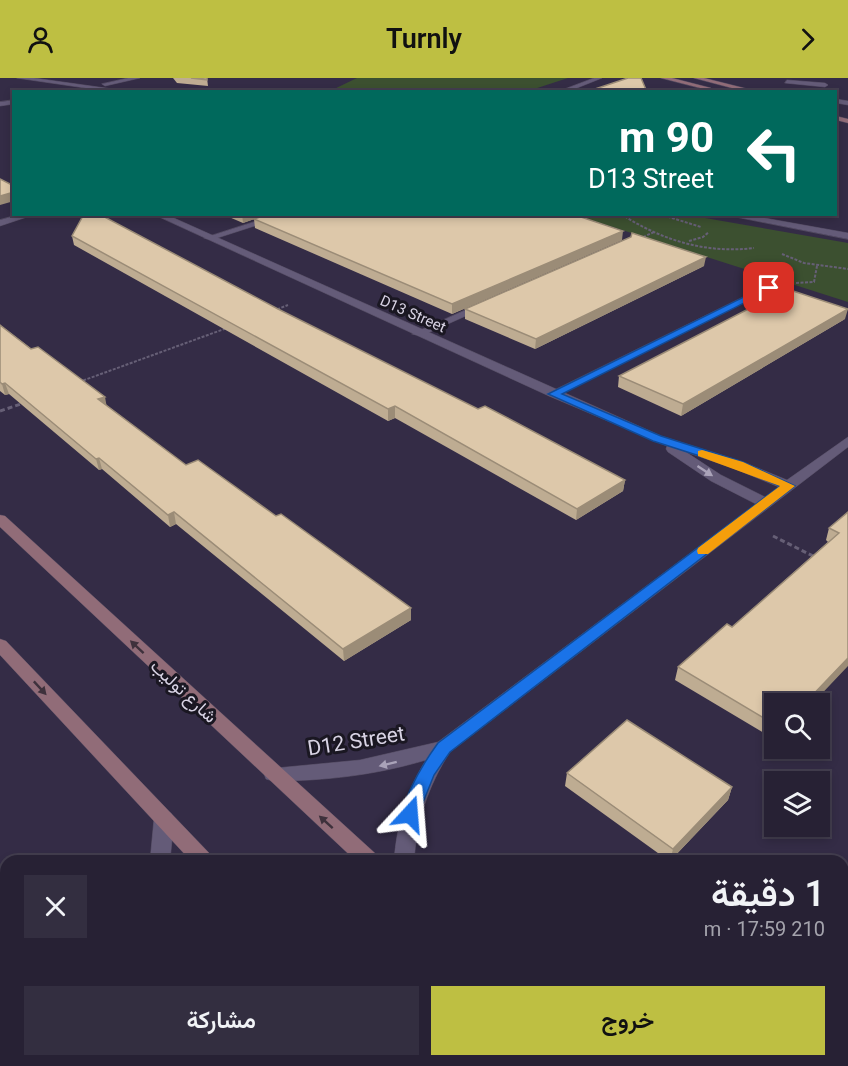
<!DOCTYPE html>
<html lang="ar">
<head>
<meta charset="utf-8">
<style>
  body { margin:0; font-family:Roboto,Vazirmatn,sans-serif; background:#332e40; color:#f1f3f6; direction:rtl; height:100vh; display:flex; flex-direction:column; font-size:22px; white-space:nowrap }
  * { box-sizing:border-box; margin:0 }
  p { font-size:20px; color:#a4a3ac }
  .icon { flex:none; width:33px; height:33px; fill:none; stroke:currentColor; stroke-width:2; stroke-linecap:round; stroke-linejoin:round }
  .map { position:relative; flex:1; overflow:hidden; direction:ltr }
  .drawer { position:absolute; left:0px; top:777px; width:849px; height:212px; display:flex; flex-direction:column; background:#272134; border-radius:18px 18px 0 0; box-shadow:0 3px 9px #0003,0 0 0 2px #433e4f; direction:rtl }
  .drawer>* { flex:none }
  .top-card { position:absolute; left:12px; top:12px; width:825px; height:126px; border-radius:0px; box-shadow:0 3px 9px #0003,0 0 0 2px #433e4f; direction:rtl; background:#00695c; color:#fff; overflow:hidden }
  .fabs { position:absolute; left:764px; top:615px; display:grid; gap:12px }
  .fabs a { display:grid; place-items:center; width:66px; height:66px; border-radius:0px; background:#272134; box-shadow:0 3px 9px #0003,0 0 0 2px #433e4f; font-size:30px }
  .pin { position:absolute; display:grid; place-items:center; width:51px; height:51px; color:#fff; margin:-26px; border-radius:12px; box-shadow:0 3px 9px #0006 }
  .me { position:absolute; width:66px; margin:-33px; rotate:19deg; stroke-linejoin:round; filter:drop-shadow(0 0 4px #0008) }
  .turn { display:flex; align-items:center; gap:21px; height:126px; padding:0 24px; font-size:27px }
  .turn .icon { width:78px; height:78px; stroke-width:2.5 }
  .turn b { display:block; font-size:42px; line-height:51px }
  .round { display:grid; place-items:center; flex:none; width:63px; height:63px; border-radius:0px; background:#332e40 }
  .overview { display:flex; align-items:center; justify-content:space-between; height:102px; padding:0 24px }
  h1 { font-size:36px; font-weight:600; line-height:45px }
  .primary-button { display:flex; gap:12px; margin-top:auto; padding:12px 24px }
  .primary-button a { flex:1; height:69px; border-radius:0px; background:#bebf42; color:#111; font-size:24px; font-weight:600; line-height:69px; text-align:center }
  .primary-button a+a { background:#332e40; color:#f1f3f6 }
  header { display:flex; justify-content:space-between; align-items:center; height:78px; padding:0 24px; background:#bebf42; color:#111; font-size:27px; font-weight:600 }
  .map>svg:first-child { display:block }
  .green { fill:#3c5030 }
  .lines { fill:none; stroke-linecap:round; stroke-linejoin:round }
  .lane-casing { stroke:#51495f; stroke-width:1 }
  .street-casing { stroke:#51495f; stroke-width:1 }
  .secondary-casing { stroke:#51495f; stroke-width:1 }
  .path-far1 { stroke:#665f76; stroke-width:2; stroke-dasharray:3 1.5; stroke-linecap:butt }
  .path { stroke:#665f76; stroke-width:3; stroke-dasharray:5 3; stroke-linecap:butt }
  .lane { fill:#645b78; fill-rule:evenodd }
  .street { fill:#645b78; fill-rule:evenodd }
  .secondary { fill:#916c78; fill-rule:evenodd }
  .wall { fill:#beac92 }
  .shaded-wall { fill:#9b8c77 }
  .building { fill:#ddc8aa; stroke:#9b8c77; stroke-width:1.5 }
  .oneway { fill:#aaa3b9 }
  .oneway2 { fill:#3e313c }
  .route { fill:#1a73e8; stroke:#114b97; stroke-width:1.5 }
  .slow { fill:#f59e0b }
  .labels { text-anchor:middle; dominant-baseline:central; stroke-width:6; stroke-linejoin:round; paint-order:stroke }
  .far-street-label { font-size:15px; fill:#d8d3e4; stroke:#1a1722 }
  .street-label { font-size:18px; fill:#d8d3e4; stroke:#1a1722 }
  .near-street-label { font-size:21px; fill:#d8d3e4; stroke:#1a1722 }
</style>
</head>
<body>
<header><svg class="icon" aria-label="forward" viewBox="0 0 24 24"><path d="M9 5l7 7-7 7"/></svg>Turnly<svg class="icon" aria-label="person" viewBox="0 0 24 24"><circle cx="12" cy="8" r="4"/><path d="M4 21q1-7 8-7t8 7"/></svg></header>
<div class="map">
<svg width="848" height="988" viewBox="0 0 848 988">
  <rect width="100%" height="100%" fill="#342c46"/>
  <path class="green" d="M 357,0 L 568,0 L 528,13 L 330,13 Z
    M 575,137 L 688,137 L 848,165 L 848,224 Z"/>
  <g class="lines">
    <g class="lane-casing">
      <path id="lane" d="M 787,2 L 825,5 L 828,7 L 825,9 L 785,5 Z
        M 836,21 L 848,23 L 848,27 L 836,25 Z
        M 278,136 L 292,136 L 211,162 L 204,160 Z
        M 766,208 L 774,210 L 557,318 L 549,318 L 547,316 Z
        M 479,226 L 488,228 L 421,258 L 412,256 Z"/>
    </g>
    <g class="street-casing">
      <path id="street" d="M 17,0 L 34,0 L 134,14 L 113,14 Z
        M 128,0 L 140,0 L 105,8 L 102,6 Z
        M 594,0 L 602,0 L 567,14 L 557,14 Z
        M 14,22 L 14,26 L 0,28 L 0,24 Z
        M 21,136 L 36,136 L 0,148 L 0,142 Z
        M 153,136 L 165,136 L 661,358 L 743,384 L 787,402 L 848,359 L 848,369 L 450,674 C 428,708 417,742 414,783 L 394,783 C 397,746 406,714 426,682 C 376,697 325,703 273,703 L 266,701 L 264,696 L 266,691 L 360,682 L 438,664 L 756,426 L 711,403 L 668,374 L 666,371 L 667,368 L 549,318 ZM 686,374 L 733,390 L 779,409 L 765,419 L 721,397 Z
        M 721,136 L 742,136 L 848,155 L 848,161 Z
        M 164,733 L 171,735 L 174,741 L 170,783 L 150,783 L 154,741 L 157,735 Z
        M 6,977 L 6,982 L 31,982 L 29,988 L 0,988 Z"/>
    </g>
    <g class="secondary-casing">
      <path id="secondary" d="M 661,0 L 672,0 L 711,10 L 708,12 Z
        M 694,0 L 704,0 L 760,14 L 747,14 Z
        M 836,38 L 848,41 L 848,45 L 836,42 Z
        M 0,437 L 5,438 L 377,777 L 380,783 L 356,783 L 0,449 Z
        M 0,561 L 6,563 L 211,777 L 214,783 L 191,783 L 0,577 Z
        M 377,982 L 404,982 L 406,988 L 379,988 Z
        M 569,982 L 596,982 L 598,988 L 571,988 Z"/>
    </g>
    <path class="path-far1" d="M 621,136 C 661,162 706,176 754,170
      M 659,136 L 701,149
      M 639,161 L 654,154
      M 689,163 L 703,159 L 709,154
      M 782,176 L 804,185 L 848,191
      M 796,205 L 814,204 L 817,188
      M 273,233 L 288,227
      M 79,304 L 227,250"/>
    <path class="path" d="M 0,333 L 24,325
      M 773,458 L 817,480"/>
    <use href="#lane" class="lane"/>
    <use href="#street" class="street"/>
    <use href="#secondary" class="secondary"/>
  </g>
  <path class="wall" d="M 173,0 L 207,0 L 208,8 L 177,5 Z
    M 222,136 L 269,136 L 622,162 L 452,236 L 255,150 L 254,141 L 243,145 Z
    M 72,158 L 278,231 L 478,331 L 625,402 L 623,413 L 576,442 L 395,340 L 388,343 L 74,167 Z
    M 704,188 L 535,271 L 465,241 L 465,231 Z
    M 845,241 L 681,338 L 618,309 L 619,298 Z
    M 0,247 L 186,387 L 411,542 L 344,583 L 176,446 L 170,449 L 102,391 L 99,392 L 9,316 L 5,317 L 0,313 Z
    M 848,434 L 774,626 L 774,661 L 675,602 L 678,589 L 732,549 L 828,464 L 826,462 L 829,450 Z
    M 567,695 L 732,709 L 728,722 L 670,783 L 669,783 L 565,708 Z"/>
  <path class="shaded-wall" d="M 14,114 L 14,123 L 0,127 L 0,118 Z
    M 242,136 L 269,136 L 243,145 Z
    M 623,153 L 622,162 L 452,236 L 452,226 Z
    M 706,179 L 704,188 L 535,271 L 536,261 Z
    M 848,231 L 845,241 L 681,338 L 683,326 Z
    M 5,305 L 9,316 L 5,317 L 2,306 Z
    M 105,319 L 107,330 L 98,321 Z
    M 395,328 L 395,340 L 388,343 L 388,331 Z
    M 99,380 L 102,391 L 99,392 L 96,381 Z
    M 625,402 L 623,413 L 576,442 L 577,431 Z
    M 174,434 L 176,446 L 170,449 L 168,437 Z
    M 411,530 L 411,542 L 344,583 L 343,571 Z
    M 848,580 L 848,588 L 812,626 L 804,626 Z
    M 732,709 L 728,722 L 670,783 L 673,771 Z"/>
  <path class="building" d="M 191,0 L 207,0 L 207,2 Z
    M 628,0 L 641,0 L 647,14 L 586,14 Z
    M 0,101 L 14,108 L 14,114 L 0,118 Z
    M 84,136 L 99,136 L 278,231 L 478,331 L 485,328 L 625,402 L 577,431 L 395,328 L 388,331 L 72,158 Z
    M 269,136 L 572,136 L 623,153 L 452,226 L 254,141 Z
    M 632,155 L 706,179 L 536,261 L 465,231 L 631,159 Z
    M 787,211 L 848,231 L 683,326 L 619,298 Z
    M 0,247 L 31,271 L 38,269 L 105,319 L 98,321 L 186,387 L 198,382 L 276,438 L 281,436 L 411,530 L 343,571 L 174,434 L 168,437 L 99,380 L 96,381 L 5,305 L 2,306 L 0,304 Z
    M 848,434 L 848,580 L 804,626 L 774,626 L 774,646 L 678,589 L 727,546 L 732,549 L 839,455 L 829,450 Z
    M 627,642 L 732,709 L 673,771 L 567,695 Z"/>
  <defs><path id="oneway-solid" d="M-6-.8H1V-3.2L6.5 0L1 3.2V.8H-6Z" transform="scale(1.5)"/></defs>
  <g class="oneway">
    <use href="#oneway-solid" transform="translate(705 393) rotate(33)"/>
    <use href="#oneway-solid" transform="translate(388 686) rotate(166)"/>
  </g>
  <g class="oneway2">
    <use href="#oneway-solid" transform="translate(137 569) rotate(-137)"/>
    <use href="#oneway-solid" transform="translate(40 610) rotate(47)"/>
    <use href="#oneway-solid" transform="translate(326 744) rotate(-138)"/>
  </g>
  <path class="route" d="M 766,208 L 774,210 L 562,316 L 661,358 L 743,384 L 795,408 L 450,674 L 434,697 L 416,742 L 410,744 L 404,742 L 401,736 C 409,709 422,687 438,665 L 780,408 L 734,389 L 653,363 L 548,316 Z"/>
  <path class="slow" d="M 702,372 L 743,384 L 795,408 L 708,476 L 698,476 L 697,473 L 698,470 L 780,408 L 698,378 L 698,373 Z"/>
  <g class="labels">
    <g class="far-street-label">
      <text transform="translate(413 236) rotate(24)">D13 Street</text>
    </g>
    <g class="street-label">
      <text transform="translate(184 613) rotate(43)">شارع توليب</text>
    </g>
    <g class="near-street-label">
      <text transform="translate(356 663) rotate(-9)">D12 Street</text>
    </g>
  </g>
</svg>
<div class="fabs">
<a><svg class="icon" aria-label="search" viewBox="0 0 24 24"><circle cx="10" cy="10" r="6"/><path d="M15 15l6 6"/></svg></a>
<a><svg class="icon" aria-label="layers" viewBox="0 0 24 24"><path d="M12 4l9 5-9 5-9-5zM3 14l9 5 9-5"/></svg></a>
</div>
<div class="pin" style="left:769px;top:210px;background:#d93025"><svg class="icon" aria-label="arrive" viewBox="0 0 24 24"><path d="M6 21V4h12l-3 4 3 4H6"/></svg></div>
<svg class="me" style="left:410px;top:736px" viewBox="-20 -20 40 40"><path d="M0-17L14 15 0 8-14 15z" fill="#1a73e8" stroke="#fff" stroke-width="4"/></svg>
<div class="top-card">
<div class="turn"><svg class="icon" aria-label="left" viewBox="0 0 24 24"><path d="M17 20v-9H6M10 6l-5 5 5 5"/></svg><div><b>90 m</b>D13 Street</div></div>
</div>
<section class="drawer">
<div class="overview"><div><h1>1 دقيقة</h1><p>210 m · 17:59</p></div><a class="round"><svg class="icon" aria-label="close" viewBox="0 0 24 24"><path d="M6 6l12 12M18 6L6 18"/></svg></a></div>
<div class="primary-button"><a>خروج</a><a>مشاركة</a></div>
</section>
</div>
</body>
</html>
